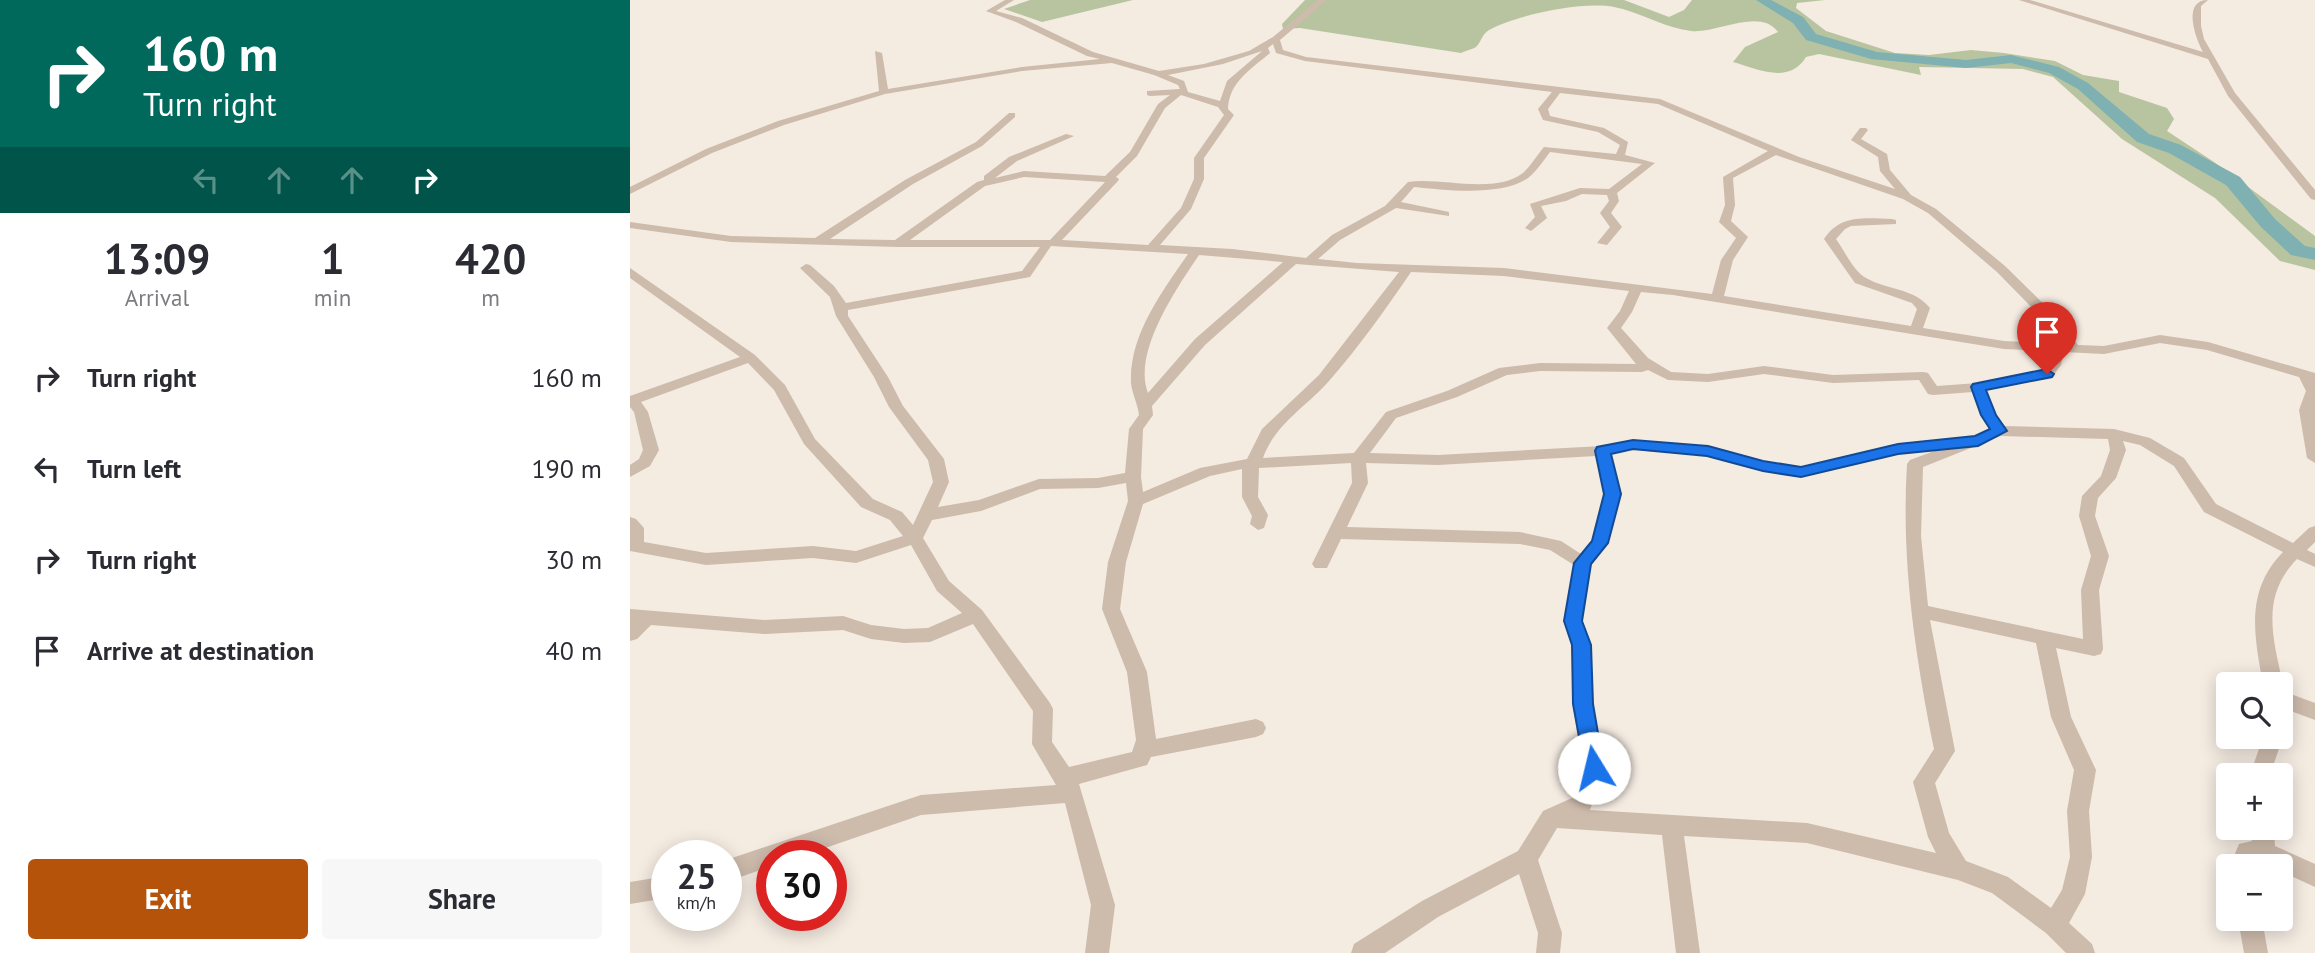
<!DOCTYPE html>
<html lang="en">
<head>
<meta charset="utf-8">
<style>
  body { margin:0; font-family:"PT Sans",sans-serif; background:#f7f7f7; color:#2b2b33; height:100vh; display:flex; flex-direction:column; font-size:26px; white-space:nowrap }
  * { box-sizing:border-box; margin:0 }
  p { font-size:23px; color:#7c7c81 }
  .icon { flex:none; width:38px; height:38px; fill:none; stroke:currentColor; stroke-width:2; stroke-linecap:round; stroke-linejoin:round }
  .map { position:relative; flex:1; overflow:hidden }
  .sheet { display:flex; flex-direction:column; background:#fff; width:630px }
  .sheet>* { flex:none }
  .banner { background:#00695c; color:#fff; overflow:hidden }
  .controls { position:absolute; left:1586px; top:672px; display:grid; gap:14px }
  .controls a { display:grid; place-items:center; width:77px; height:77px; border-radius:7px; background:#fff; box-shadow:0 4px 18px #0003; font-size:35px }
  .speed { position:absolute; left:21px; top:840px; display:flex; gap:14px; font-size:35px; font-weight:700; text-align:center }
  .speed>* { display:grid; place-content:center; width:91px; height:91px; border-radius:50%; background:#fff; box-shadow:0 4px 18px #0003; line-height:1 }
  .speed small { font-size:18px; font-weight:400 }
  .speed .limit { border:10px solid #d22; background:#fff; color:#111 }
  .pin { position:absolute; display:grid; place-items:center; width:60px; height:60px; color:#fff; margin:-72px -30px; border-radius:50% 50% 50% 0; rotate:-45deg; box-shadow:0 0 7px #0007 }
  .pin .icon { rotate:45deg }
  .me { position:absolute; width:77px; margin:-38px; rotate:351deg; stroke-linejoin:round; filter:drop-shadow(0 0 5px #0008) }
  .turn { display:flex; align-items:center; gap:24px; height:147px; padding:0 28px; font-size:32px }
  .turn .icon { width:91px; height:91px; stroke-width:2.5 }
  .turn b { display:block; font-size:49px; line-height:60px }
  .lanes { display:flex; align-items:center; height:66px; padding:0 28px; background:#0003; justify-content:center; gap:35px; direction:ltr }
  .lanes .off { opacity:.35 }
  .eta { display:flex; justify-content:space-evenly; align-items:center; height:119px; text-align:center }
  .eta b { font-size:42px; font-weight:700; line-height:49px }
  .button { display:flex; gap:14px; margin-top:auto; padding:14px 28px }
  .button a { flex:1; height:80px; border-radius:7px; background:#b45309; color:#fff; font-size:28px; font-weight:700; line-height:80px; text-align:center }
  .button a+a { background:#f7f7f7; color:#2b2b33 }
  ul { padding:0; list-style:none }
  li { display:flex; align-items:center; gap:21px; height:91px; padding:0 28px }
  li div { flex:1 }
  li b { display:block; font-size:26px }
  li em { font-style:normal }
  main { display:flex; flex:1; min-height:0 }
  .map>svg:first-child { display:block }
  .green { fill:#b8c4a0 }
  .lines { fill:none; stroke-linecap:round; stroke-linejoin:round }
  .river { fill:#7fb0b2; fill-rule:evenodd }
  .minor { fill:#cdbbac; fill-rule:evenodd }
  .route { fill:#1a73e8; stroke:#114b97; stroke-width:2 }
</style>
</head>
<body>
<main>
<section class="sheet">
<div class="banner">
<div class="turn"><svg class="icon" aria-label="right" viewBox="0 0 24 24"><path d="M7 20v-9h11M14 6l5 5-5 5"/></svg><div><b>160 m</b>Turn right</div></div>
<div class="lanes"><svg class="icon off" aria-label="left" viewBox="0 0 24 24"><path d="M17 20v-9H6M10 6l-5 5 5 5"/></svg><svg class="icon off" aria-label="ahead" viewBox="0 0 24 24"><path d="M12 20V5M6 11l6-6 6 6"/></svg><svg class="icon off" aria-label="ahead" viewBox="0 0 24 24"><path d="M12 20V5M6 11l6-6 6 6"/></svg><svg class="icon" aria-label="right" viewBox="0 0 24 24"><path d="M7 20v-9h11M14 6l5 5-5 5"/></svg></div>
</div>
<div class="eta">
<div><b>13:09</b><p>Arrival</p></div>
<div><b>1</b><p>min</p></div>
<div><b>420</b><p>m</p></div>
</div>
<ul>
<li><svg class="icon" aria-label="right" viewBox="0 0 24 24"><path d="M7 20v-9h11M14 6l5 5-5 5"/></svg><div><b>Turn right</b></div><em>160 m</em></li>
<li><svg class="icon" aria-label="left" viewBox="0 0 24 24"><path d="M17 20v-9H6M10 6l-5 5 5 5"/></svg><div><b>Turn left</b></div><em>190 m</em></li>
<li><svg class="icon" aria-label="right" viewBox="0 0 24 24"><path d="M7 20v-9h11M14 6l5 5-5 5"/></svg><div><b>Turn right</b></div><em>30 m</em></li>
<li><svg class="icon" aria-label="arrive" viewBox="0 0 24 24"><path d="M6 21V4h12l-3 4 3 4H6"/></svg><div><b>Arrive at destination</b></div><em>40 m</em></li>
</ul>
<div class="button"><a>Exit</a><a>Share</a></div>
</section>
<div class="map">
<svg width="1685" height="953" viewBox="0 0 1685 953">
  <rect width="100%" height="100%" fill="#f4ebe1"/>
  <path class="green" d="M 400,0 L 503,0 L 412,22 L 374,9 Z
    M 675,0 L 994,0 L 1039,17 L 1054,10 L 1062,0 L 1195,0 L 1167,3 L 1166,8 L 1196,31 L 1265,53 L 1299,55 L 1341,50 L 1374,53 L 1425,61 L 1453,75 L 1489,81 L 1489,92 L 1537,108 L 1544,119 L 1537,131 L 1584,162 L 1685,236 L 1685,270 L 1650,261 L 1585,198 L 1492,139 L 1423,77 L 1393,69 L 1289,67 L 1291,75 L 1189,54 L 1176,57 C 1159,85 1128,69 1103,62 L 1115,47 L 1148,32 C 1130,7 1086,34 1061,31 C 1035,28 1010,12 984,7 C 952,1 887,15 859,30 C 851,35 852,41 846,47 C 843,49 835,51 831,53 L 670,28 L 653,29 L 652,24 Z"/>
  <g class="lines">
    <path class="river" d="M 1126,0 L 1141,0 L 1173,17 L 1186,34 L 1247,52 L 1336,60 L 1381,55 L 1429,67 L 1458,83 L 1519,134 L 1551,145 L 1610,177 L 1645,219 L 1675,246 L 1685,248 L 1685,260 L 1661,255 L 1631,227 L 1596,185 L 1539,153 L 1507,142 L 1448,89 L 1419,73 L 1381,63 L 1336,68 L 1241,59 L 1176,40 L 1163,23 Z"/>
    <path class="minor" d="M 375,0 L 384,0 L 366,11 L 392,18 L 463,52 L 529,71 L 574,64 L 619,51 L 643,37 L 688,0 L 697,0 L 650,40 L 653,50 L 676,57 L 1030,99 L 1169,157 L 1265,189 L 1250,171 L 1248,157 L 1221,140 L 1230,128 L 1236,128 L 1238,130 L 1231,139 L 1257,154 L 1260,170 L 1281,195 L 1306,209 L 1375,266 L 1426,316 L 1448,345 L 1474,346 L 1530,335 L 1578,342 L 1685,373 L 1685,463 L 1677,458 L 1669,410 L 1676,391 L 1669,377 L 1577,350 L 1530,343 L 1474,354 L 1434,352 L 1431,365 L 1422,377 L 1356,390 L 1365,415 L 1373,426 L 1484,429 L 1520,438 L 1554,458 L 1586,504 L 1663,543 L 1679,528 L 1685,526 L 1685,542 L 1677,550 L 1685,554 L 1685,567 L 1667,559 C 1630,597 1643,638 1653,684 L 1650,689 L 1650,684 L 1633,684 C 1624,635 1615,591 1653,552 L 1574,512 L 1544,466 L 1510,445 L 1493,441 L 1496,450 L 1486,478 L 1468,498 L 1465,516 L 1479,556 L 1469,590 L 1473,649 L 1471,654 L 1464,656 L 1426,648 L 1441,717 L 1466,770 L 1459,811 L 1462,857 L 1455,894 L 1439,923 L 1462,944 L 1465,953 L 1436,953 L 1416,933 L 1362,893 L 1328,880 L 1177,843 L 1054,836 L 1070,953 L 1046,953 L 1032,835 L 927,828 L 908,860 L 932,933 L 930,953 L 906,953 L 908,933 L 889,874 L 808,917 L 755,953 L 721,953 L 724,944 L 792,901 L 888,851 L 913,811 L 942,798 L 952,768 L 943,704 L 942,645 L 934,621 L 944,565 L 920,550 L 890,544 L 711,539 L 697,568 L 685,568 L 682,564 L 722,483 L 721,463 L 629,468 L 628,497 L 638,515 L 634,528 L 628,530 L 620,524 L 622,516 L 612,497 L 612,469 L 580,476 L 513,504 L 496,562 L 490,609 L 517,672 L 526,739 L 626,719 L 633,722 L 636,728 L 633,734 L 626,737 L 521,757 L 517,765 L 449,784 L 485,905 L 479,953 L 455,953 L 461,905 L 435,803 L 291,815 L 172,856 L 142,856 L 142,866 L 96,882 L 96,860 L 291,795 L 426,785 L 402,744 L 403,711 L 343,624 L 300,642 L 274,643 L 241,639 L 213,630 L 135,634 L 21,625 L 7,639 L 0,641 L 0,609 L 135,620 L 213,616 L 241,625 L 274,629 L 298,628 L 332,613 L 307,591 L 281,545 L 226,563 L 183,558 L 76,565 L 0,551 L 0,517 L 6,519 L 14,528 L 14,542 L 76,553 L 183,546 L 226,551 L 273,536 L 260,520 L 231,507 L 174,444 L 144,390 L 118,363 L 11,402 L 18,412 L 29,450 L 20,466 L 0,477 L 0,465 L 9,459 L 13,450 L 4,412 L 0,407 L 0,396 L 110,357 L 0,278 L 0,268 L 125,355 L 155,385 L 185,439 L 243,499 L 272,512 L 283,525 L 303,482 L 298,460 L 259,407 L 244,377 L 206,316 L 200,297 L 170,268 L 176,264 L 180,265 L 204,286 L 216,303 L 392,271 L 410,247 L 268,247 L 101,242 L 0,228 L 0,222 L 101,236 L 185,238 L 275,180 L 346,142 L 379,113 L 385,113 L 385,117 L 352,146 L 283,184 L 200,239 L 265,240 L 347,182 L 354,180 L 354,176 L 379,157 L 436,134 L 444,136 L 387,161 L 365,178 L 394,171 L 475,176 L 500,152 L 528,104 L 540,95 L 520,96 L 517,95 L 517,91 L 550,89 L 548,85 L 524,75 L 482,63 L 392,71 L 255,94 L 154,125 L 82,153 L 0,194 L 0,187 L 76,149 L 148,121 L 249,91 L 245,51 L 252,53 L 258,89 L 392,67 L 470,59 L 457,56 L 386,22 L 356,11 ZM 643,44 L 646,53 L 675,61 L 922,92 L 908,109 L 913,120 L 968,132 L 990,145 L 986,154 L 914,147 C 907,155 901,166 893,173 C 864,195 811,177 778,182 L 755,206 L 702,235 L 676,258 L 602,249 L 530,245 L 561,209 L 574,179 L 574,158 L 604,115 L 598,109 C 599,82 621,69 640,53 L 638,48 ZM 632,51 L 597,81 L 590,101 L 558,92 L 554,81 L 538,75 L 593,64 ZM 930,93 L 1028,104 L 1138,151 L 1093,177 L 1095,205 L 1089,222 L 1106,238 L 1091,260 L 1082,294 L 874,268 L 727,263 L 688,259 L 710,240 L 766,208 L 819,216 L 819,212 L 771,202 L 784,187 C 815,190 872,197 898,178 C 907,171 913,161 920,152 L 1012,164 L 979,189 L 950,188 L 900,204 L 905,217 L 895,228 L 901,231 L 917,218 L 911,206 L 936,201 L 952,194 L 977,195 L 979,201 L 970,213 L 980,227 L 967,243 L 977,245 L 992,227 L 981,213 L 989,201 L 987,193 L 1025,163 L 995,155 L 998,142 L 974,128 L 920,116 L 918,109 ZM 551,95 L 588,107 L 594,115 L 564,158 L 564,179 L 551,208 L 518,245 L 432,240 L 488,181 L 489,179 L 486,177 L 507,156 L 535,108 ZM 1146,155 L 1273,199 L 1298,213 L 1367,272 L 1416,322 L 1434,344 L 1374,341 L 1293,328 L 1300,308 C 1284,288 1257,290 1236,278 C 1224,272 1214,250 1206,239 L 1215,229 L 1221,226 L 1266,224 L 1266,220 L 1262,219 C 1235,218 1210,214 1194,239 L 1225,283 L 1282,303 L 1287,309 L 1281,326 L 1094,296 L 1103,260 L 1118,237 L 1101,221 L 1105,205 L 1103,178 ZM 394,177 L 475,182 L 420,240 L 280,240 L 355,186 ZM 421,246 L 558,254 C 532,292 499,335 501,383 C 502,394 508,404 509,415 L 499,429 L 495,473 L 468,478 L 409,479 L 349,500 L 308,507 L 319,482 L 314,459 L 273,406 L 258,377 L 218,316 L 218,310 L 400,277 ZM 569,255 L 653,262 L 565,339 L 518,393 C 502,352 547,288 569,255 ZM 666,264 L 769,272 L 689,375 L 632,429 L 617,459 L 570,468 L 513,492 L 511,477 L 513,429 L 523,415 L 522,406 L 575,345 ZM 781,272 L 874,276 L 999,291 L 990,311 L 977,328 L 1006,364 L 910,363 L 869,368 L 817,391 L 756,412 L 724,453 L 633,458 C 645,424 676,407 699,381 C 729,347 755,310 781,272 ZM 1011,292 L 1043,295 L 1374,349 L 1421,351 L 1417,364 L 1412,371 L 1348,383 L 1307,386 L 1298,373 L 1293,372 L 1203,375 L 1134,366 L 1078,374 L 1041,372 L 1018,358 L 991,328 L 1002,312 ZM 1018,370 L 1038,380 L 1078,382 L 1134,374 L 1203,383 L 1289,380 L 1298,394 L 1303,395 L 1343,392 L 1351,415 L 1360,429 L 1340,437 L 1268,444 L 1171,467 L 1133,461 L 1078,446 L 1003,440 L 972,446 L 808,455 L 740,453 L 766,418 L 827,397 L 877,375 L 910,371 L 1012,372 ZM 1371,436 L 1478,439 L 1480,450 L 1471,476 L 1452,496 L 1449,516 L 1461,556 L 1451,590 L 1453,639 L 1298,606 L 1291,536 L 1293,467 ZM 1003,450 L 1078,456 L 1133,471 L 1171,477 L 1268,454 L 1307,450 L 1280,460 L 1277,464 C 1271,561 1285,655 1304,749 L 1283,782 L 1298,837 L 1306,853 L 1177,823 L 960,810 L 974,768 L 963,704 L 960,645 L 952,621 L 961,565 L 978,543 L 990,494 L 980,454 ZM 966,456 L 974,494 L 962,541 L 951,554 L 931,541 L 890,532 L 717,527 L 738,483 L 736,463 L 808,465 ZM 496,483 L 498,501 L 478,562 L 472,609 L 497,672 L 506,740 L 502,752 L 439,767 L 422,742 L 423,709 L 420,703 L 352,610 L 319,581 L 293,538 L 302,520 L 351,511 L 410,489 L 468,488 ZM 1300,620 L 1406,643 L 1421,717 L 1444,770 L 1437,811 L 1440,857 L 1432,890 L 1421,908 L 1378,877 L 1336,861 L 1319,833 L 1305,783 L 1325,751 Z
      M 1389,0 L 1400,0 L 1573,52 C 1565,38 1552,0 1578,0 L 1571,6 L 1571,26 L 1574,39 L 1605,93 L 1685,190 L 1685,200 L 1681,199 L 1598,96 L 1578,59 Z
      M 1650,690 L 1685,703 L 1685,720 L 1650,707 Z
      M 1650,731 L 1653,737 L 1640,775 L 1620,775 L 1633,737 L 1650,737 Z
      M 1622,828 L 1644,828 L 1645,846 L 1685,864 L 1685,887 L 1650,871 L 1650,866 C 1641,866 1633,863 1624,863 L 1622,866 L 1600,866 L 1609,844 L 1622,841 Z
      M 37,876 L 37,898 L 0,904 L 0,882 Z
      M 1608,919 L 1632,919 L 1638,953 L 1614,953 Z"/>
  </g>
  <path class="route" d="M 1417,369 L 1424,374 L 1422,377 L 1356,390 L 1366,415 L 1377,431 L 1348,446 L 1268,454 L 1171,477 L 1133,471 L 1077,456 L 1003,449 L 981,454 L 991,494 L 978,543 L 961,564 L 952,621 L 961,645 L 963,704 L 974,768 L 971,775 L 964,777 L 956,775 L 943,704 L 942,645 L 934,621 L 944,563 L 962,541 L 974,494 L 965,451 L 967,447 L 1003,440 L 1078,446 L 1133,461 L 1171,467 L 1268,444 L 1345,436 L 1360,429 L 1351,415 L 1341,387 L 1343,384 Z"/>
</svg>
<div class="controls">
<a><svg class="icon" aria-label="search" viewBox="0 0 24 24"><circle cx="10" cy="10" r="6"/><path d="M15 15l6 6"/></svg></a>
<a>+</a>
<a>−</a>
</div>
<div class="speed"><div>25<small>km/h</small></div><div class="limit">30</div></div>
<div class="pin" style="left:1417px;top:374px;background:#d93025"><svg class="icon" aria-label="arrive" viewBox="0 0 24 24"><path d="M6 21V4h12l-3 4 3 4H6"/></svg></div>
<svg class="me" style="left:964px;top:768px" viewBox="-20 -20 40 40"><circle r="19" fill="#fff"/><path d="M0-13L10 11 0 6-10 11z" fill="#1a73e8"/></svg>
</div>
</main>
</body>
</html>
